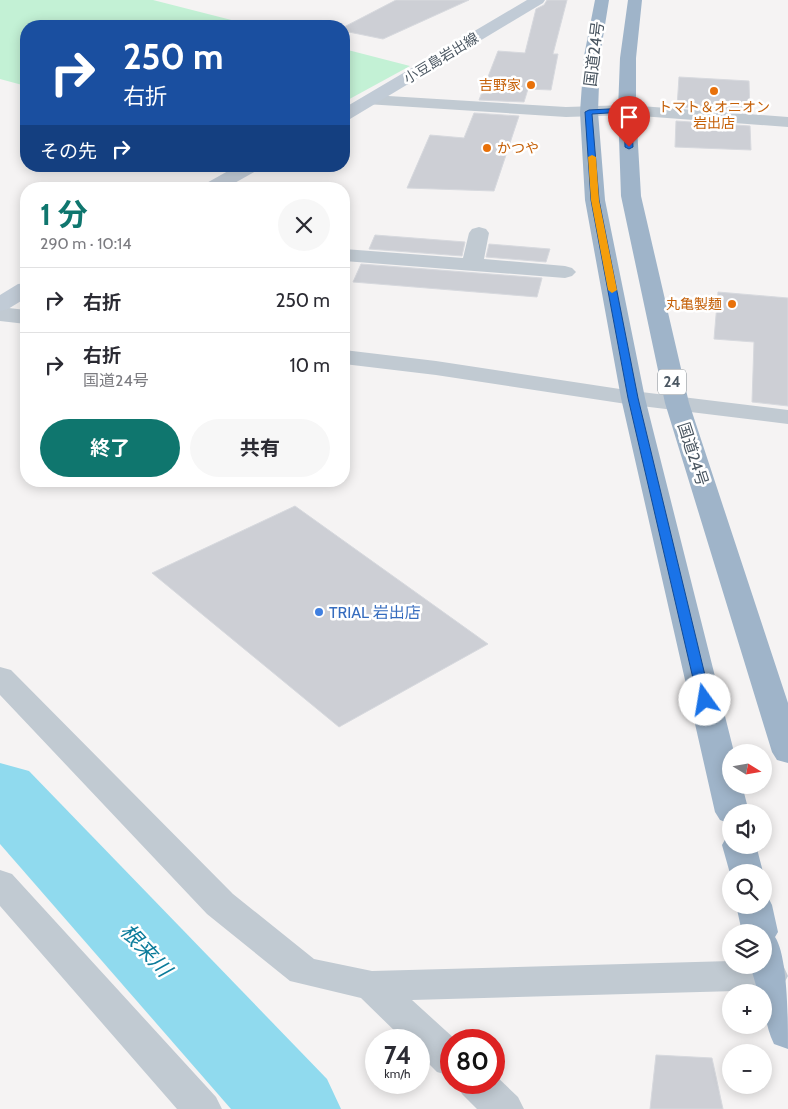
<!DOCTYPE html>
<html lang="ja">
<head>
<meta charset="utf-8">
<style>
  body { margin:0; font-family:Cabin,"Noto Sans JP",sans-serif; background:#f7f7f7; color:#2b2b33; height:100vh; display:flex; flex-direction:column; font-size:19px; white-space:nowrap }
  * { box-sizing:border-box; margin:0 }
  p { font-size:16px; color:#7c7c81 }
  .icon { flex:none; width:28px; height:28px; fill:none; stroke:currentColor; stroke-width:2; stroke-linecap:round; stroke-linejoin:round }
  .map { position:relative; flex:1; overflow:hidden }
  .details { position:absolute; left:20px; top:182px; width:330px; height:305px; display:flex; flex-direction:column; background:#fff; border-radius:20px; box-shadow:0 2px 12px #0003 }
  .details>* { flex:none }
  .top-card { position:absolute; left:20px; top:20px; width:330px; height:152px; border-radius:20px; box-shadow:0 2px 12px #0003; background:#1a4fa0; color:#fff; overflow:hidden }
  .needle { width:32px; rotate:101deg }
  .buttons { position:absolute; left:722px; top:744px; display:grid; gap:10px }
  .buttons a { display:grid; place-items:center; width:50px; height:50px; border-radius:50%; background:#fff; box-shadow:0 2px 12px #0003; font-size:25px }
  .speed { position:absolute; left:365px; top:1029px; display:flex; gap:10px; font-size:25px; font-weight:700; text-align:center }
  .speed>* { display:grid; place-content:center; width:65px; height:65px; border-radius:50%; background:#fff; box-shadow:0 2px 12px #0003; line-height:1 }
  .speed small { font-size:12px; font-weight:400 }
  .speed .limit { border:8px solid #d22; background:#fff; color:#111 }
  .pin { position:absolute; display:grid; place-items:center; width:42px; height:42px; color:#fff; margin:-51px -21px; border-radius:50% 50% 50% 0; rotate:-45deg; box-shadow:0 0 5px #0007 }
  .pin .icon { rotate:45deg }
  .me { position:absolute; width:55px; margin:-28px; rotate:347deg; stroke-linejoin:round; filter:drop-shadow(0 0 4px #0008) }
  .turn { display:flex; align-items:center; gap:18px; height:105px; padding:0 20px; font-size:22px }
  .turn .icon { width:65px; height:65px; stroke-width:2.5 }
  .turn b { display:block; font-size:35px; line-height:42px }
  .then { display:flex; align-items:center; height:48px; padding:0 20px; background:#0003; gap:10px; font-size:19px }
  .round { display:grid; place-items:center; flex:none; width:52px; height:52px; border-radius:26px; background:#f7f7f7 }
  .head { display:flex; align-items:center; justify-content:space-between; height:85px; padding:0 20px }
  h1 { font-size:30px; font-weight:700; line-height:38px; color:#0f766e }
  .primary-button { display:flex; gap:10px; margin-top:auto; padding:10px 20px }
  .primary-button a { flex:1; height:58px; border-radius:30px; background:#0f766e; color:#fff; font-size:20px; font-weight:700; line-height:58px; text-align:center }
  .primary-button a+a { background:#f7f7f7; color:#2b2b33 }
  ul { padding:0; list-style:none }
  li { display:flex; align-items:center; gap:15px; height:65px; padding:0 20px; border-top:1px solid #e1e1e2 }
  li div { flex:1 }
  li b { display:block; font-size:19px }
  li em { font-style:normal }
  .map>svg:first-child { display:block }
  .green { fill:#c3f1d5 }
  .lines { fill:none; stroke-linecap:round; stroke-linejoin:round }
  .river { fill:#90daee; fill-rule:evenodd }
  .building { fill:#cdcfd5; stroke:#d7d9de }
  .minor { fill:#c1cad2; fill-rule:evenodd }
  .secondary { fill:#c1cbd6; fill-rule:evenodd }
  .trunk { fill:#9fb4c9; fill-rule:evenodd }
  .route { fill:#1a73e8; stroke:#114b97 }
  .slow { fill:#f59e0b }
  .food-dot { fill:#e8710a; stroke:#fff; stroke-width:2 }
  .shop-dot { fill:#3f7fe0; stroke:#fff; stroke-width:2 }
  .labels { text-anchor:middle; dominant-baseline:central; stroke-width:5; stroke-linejoin:round; paint-order:stroke }
  .far-street-label { font-size:14px; fill:#4a5661; stroke:#fff }
  .far-food-label { font-size:14px; fill:#c56008; stroke:#fff; text-anchor:end }
  .shield { fill:#fff; stroke:#808990; stroke-width:1 }
  .shield-label { font-size:15px; font-weight:bold; fill:#4a5661 }
  .street-label { font-size:16px; fill:#4a5661; stroke:#fff }
  .shop-label { font-size:16px; fill:#366cbe; stroke:#fff; text-anchor:start }
  .near-water-label { font-size:21px; font-style:italic; fill:#0c7c9b; stroke:#fff }
</style>
</head>
<body>
<div class="map">
<svg width="788" height="1109" viewBox="0 0 788 1109">
  <rect width="100%" height="100%" fill="#f5f3f3"/>
  <path class="green" d="M 0,0 L 153,0 L 255,26 L 26,26 L 26,86 L 0,79 Z
    M 344,49 L 410,66 L 344,102 Z"/>
  <g class="lines">
    <path class="river" d="M 0,763 L 29,771 L 327,1079 L 341,1109 L 231,1109 L 0,844 Z"/>
  </g>
  <path class="building" d="M 396,0 L 469,0 L 383,39 L 344,31 L 344,27 Z
    M 547,0 L 567,0 L 553,54 L 558,54 L 551,90 L 528,89 L 524,102 L 479,100 L 498,51 L 525,53 L 536,9 L 544,5 Z
    M 679,77 L 749,81 L 750,112 L 677,107 Z
    M 474,113 L 519,116 L 494,191 L 407,188 L 430,135 L 464,138 Z
    M 676,121 L 750,126 L 751,150 L 675,147 Z
    M 375,235 L 465,242 L 462,256 L 369,249 Z
    M 489,244 L 550,249 L 546,262 L 486,257 Z
    M 361,264 L 542,278 L 537,297 L 353,282 Z
    M 718,292 L 788,298 L 788,406 L 752,402 L 754,342 L 714,339 Z
    M 295,506 L 488,644 L 339,727 L 152,573 Z
    M 656,1055 L 712,1058 L 723,1109 L 650,1109 Z"/>
  <g class="lines">
    <path class="minor" d="M 372,95 L 566,107 L 627,105 L 788,117 L 788,127 L 627,115 L 566,117 L 366,104 L 363,100 L 366,96 Z
      M 479,227 L 486,229 L 489,233 L 484,259 L 565,266 L 572,268 L 576,272 L 572,276 L 565,278 L 344,261 L 344,249 L 463,258 L 469,233 L 472,229 Z
      M 0,307 L 26,310 L 26,324 L 0,321 Z
      M 344,350 L 436,361 L 633,391 L 788,410 L 788,424 L 633,405 L 436,375 L 344,364 Z
      M 0,667 L 11,670 L 233,894 L 314,959 L 372,971 L 731,961 L 731,965 L 764,965 L 764,960 L 783,965 L 788,976 L 783,985 L 770,990 L 412,1000 L 456,1040 L 451,1040 L 451,1076 L 437,1072 L 419,1054 L 419,1040 L 404,1040 L 361,998 L 290,981 L 207,914 L 0,695 Z
      M 0,870 L 12,874 L 216,1097 L 222,1109 L 177,1109 L 0,906 Z
      M 494,1074 L 518,1097 L 524,1109 L 477,1109 L 462,1094 L 456,1082 L 494,1082 Z"/>
    <path class="secondary" d="M 527,0 L 545,0 L 543,3 L 350,119 L 344,120 L 344,108 Z
      M 237,166 L 260,166 L 258,170 L 224,189 L 201,189 L 203,185 Z
      M 26,283 L 26,298 L 8,309 L 0,311 L 0,295 L 18,284 Z"/>
    <path class="trunk" d="M 595,0 L 609,0 L 600,56 L 598,112 L 605,200 L 645,398 L 734,752 L 731,752 L 731,785 L 742,785 L 749,812 L 731,812 L 731,824 L 720,820 L 715,812 L 621,398 L 585,200 L 580,112 L 584,56 Z
      M 628,0 L 642,0 L 636,58 L 636,110 L 641,196 L 689,403 L 788,703 L 788,763 L 777,760 L 772,752 L 665,403 L 621,196 L 618,110 L 620,58 Z
      M 731,835 L 731,845 L 756,845 L 763,872 L 731,872 L 731,877 L 722,845 L 727,836 Z
      M 764,895 L 767,895 L 772,905 L 778,932 L 775,937 C 788,956 788,1022 788,1049 L 774,1044 C 766,1027 764,1012 764,992 L 758,992 L 750,965 L 764,965 L 764,932 L 742,932 L 736,905 L 764,905 Z"/>
  </g>
  <path class="route" d="M 628,108 L 631,110 L 633,147 L 629,149 L 625,147 L 624,112 L 592,114 L 599,200 L 638,398 L 711,700 L 705,704 L 698,700 L 628,398 L 591,200 L 585,112 L 589,110 Z"/>
  <path class="slow" d="M 592,155 L 596,157 L 599,200 L 617,290 L 612,293 L 608,290 L 591,200 L 588,157 Z"/>
  <g class="food-dot">
    <circle cx="531" cy="85" r="5"/>
    <circle cx="714" cy="91" r="5"/>
    <circle cx="487" cy="148" r="5"/>
    <circle cx="732" cy="304" r="5"/>
  </g>
  <circle class="shop-dot" cx="319" cy="612" r="5"/>
  <g class="labels">
    <g class="far-street-label">
      <text transform="translate(441 58) rotate(-31)">小豆島岩出線</text>
    </g>
    <g class="far-food-label">
      <text x="521" y="85">吉野家</text>
      <text x="714" y="107" text-anchor="middle">トマト＆オニオン<tspan x="714" dy="16">岩出店</tspan></text>
      <text x="497" y="148" text-anchor="start">かつや</text>
      <text x="722" y="304">丸亀製麺</text>
    </g>
    <rect class="shield" x="658" y="369.5" width="28" height="25" rx="4"/>
    <g class="shield-label">
      <text x="672" y="382">24</text>
    </g>
    <g class="street-label">
      <text transform="translate(594 54) rotate(-83)">国道24号</text>
      <text transform="translate(693 454) rotate(72)">国道24号</text>
    </g>
    <g class="shop-label">
      <text x="329" y="612">TRIAL 岩出店</text>
    </g>
    <g class="near-water-label">
      <text transform="translate(146 950) rotate(47)">根来川</text>
    </g>
  </g>
</svg>
<div class="buttons">
<a><svg class="needle" viewBox="-14 -14 28 28"><path d="M0-13l5 13h-10z" fill="#e53935"/><path d="M0 13l5-13h-10z" fill="#7c7c81"/></svg></a>
<a><svg class="icon" aria-label="sound" viewBox="0 0 24 24"><path d="M4 9h4l5-4v14l-5-4H4zM17 9q2 3 0 6"/></svg></a>
<a><svg class="icon" aria-label="search" viewBox="0 0 24 24"><circle cx="10" cy="10" r="6"/><path d="M15 15l6 6"/></svg></a>
<a><svg class="icon" aria-label="layers" viewBox="0 0 24 24"><path d="M12 4l9 5-9 5-9-5zM3 14l9 5 9-5"/></svg></a>
<a>+</a>
<a>−</a>
</div>
<div class="speed"><div>74<small>km/h</small></div><div class="limit">80</div></div>
<div class="pin" style="left:629px;top:147px;background:#d93025"><svg class="icon" aria-label="arrive" viewBox="0 0 24 24"><path d="M6 21V4h12l-3 4 3 4H6"/></svg></div>
<svg class="me" style="left:705px;top:700px" viewBox="-20 -20 40 40"><circle r="19" fill="#fff"/><path d="M0-13L10 11 0 6-10 11z" fill="#1a73e8"/></svg>
<div class="top-card">
<div class="turn"><svg class="icon" aria-label="right" viewBox="0 0 24 24"><path d="M7 20v-9h11M14 6l5 5-5 5"/></svg><div><b>250 m</b>右折</div></div>
<div class="then">その先<svg class="icon" aria-label="right" viewBox="0 0 24 24"><path d="M7 20v-9h11M14 6l5 5-5 5"/></svg></div>
</div>
<section class="details">
<div class="head"><div><h1>1 分</h1><p>290 m · 10:14</p></div><a class="round"><svg class="icon" aria-label="close" viewBox="0 0 24 24"><path d="M6 6l12 12M18 6L6 18"/></svg></a></div>
<ul>
<li><svg class="icon" aria-label="right" viewBox="0 0 24 24"><path d="M7 20v-9h11M14 6l5 5-5 5"/></svg><div><b>右折</b></div><em>250 m</em></li>
<li><svg class="icon" aria-label="right" viewBox="0 0 24 24"><path d="M7 20v-9h11M14 6l5 5-5 5"/></svg><div><b>右折</b><p>国道24号</p></div><em>10 m</em></li>
</ul>
<div class="primary-button"><a>終了</a><a>共有</a></div>
</section>
</div>
</body>
</html>
